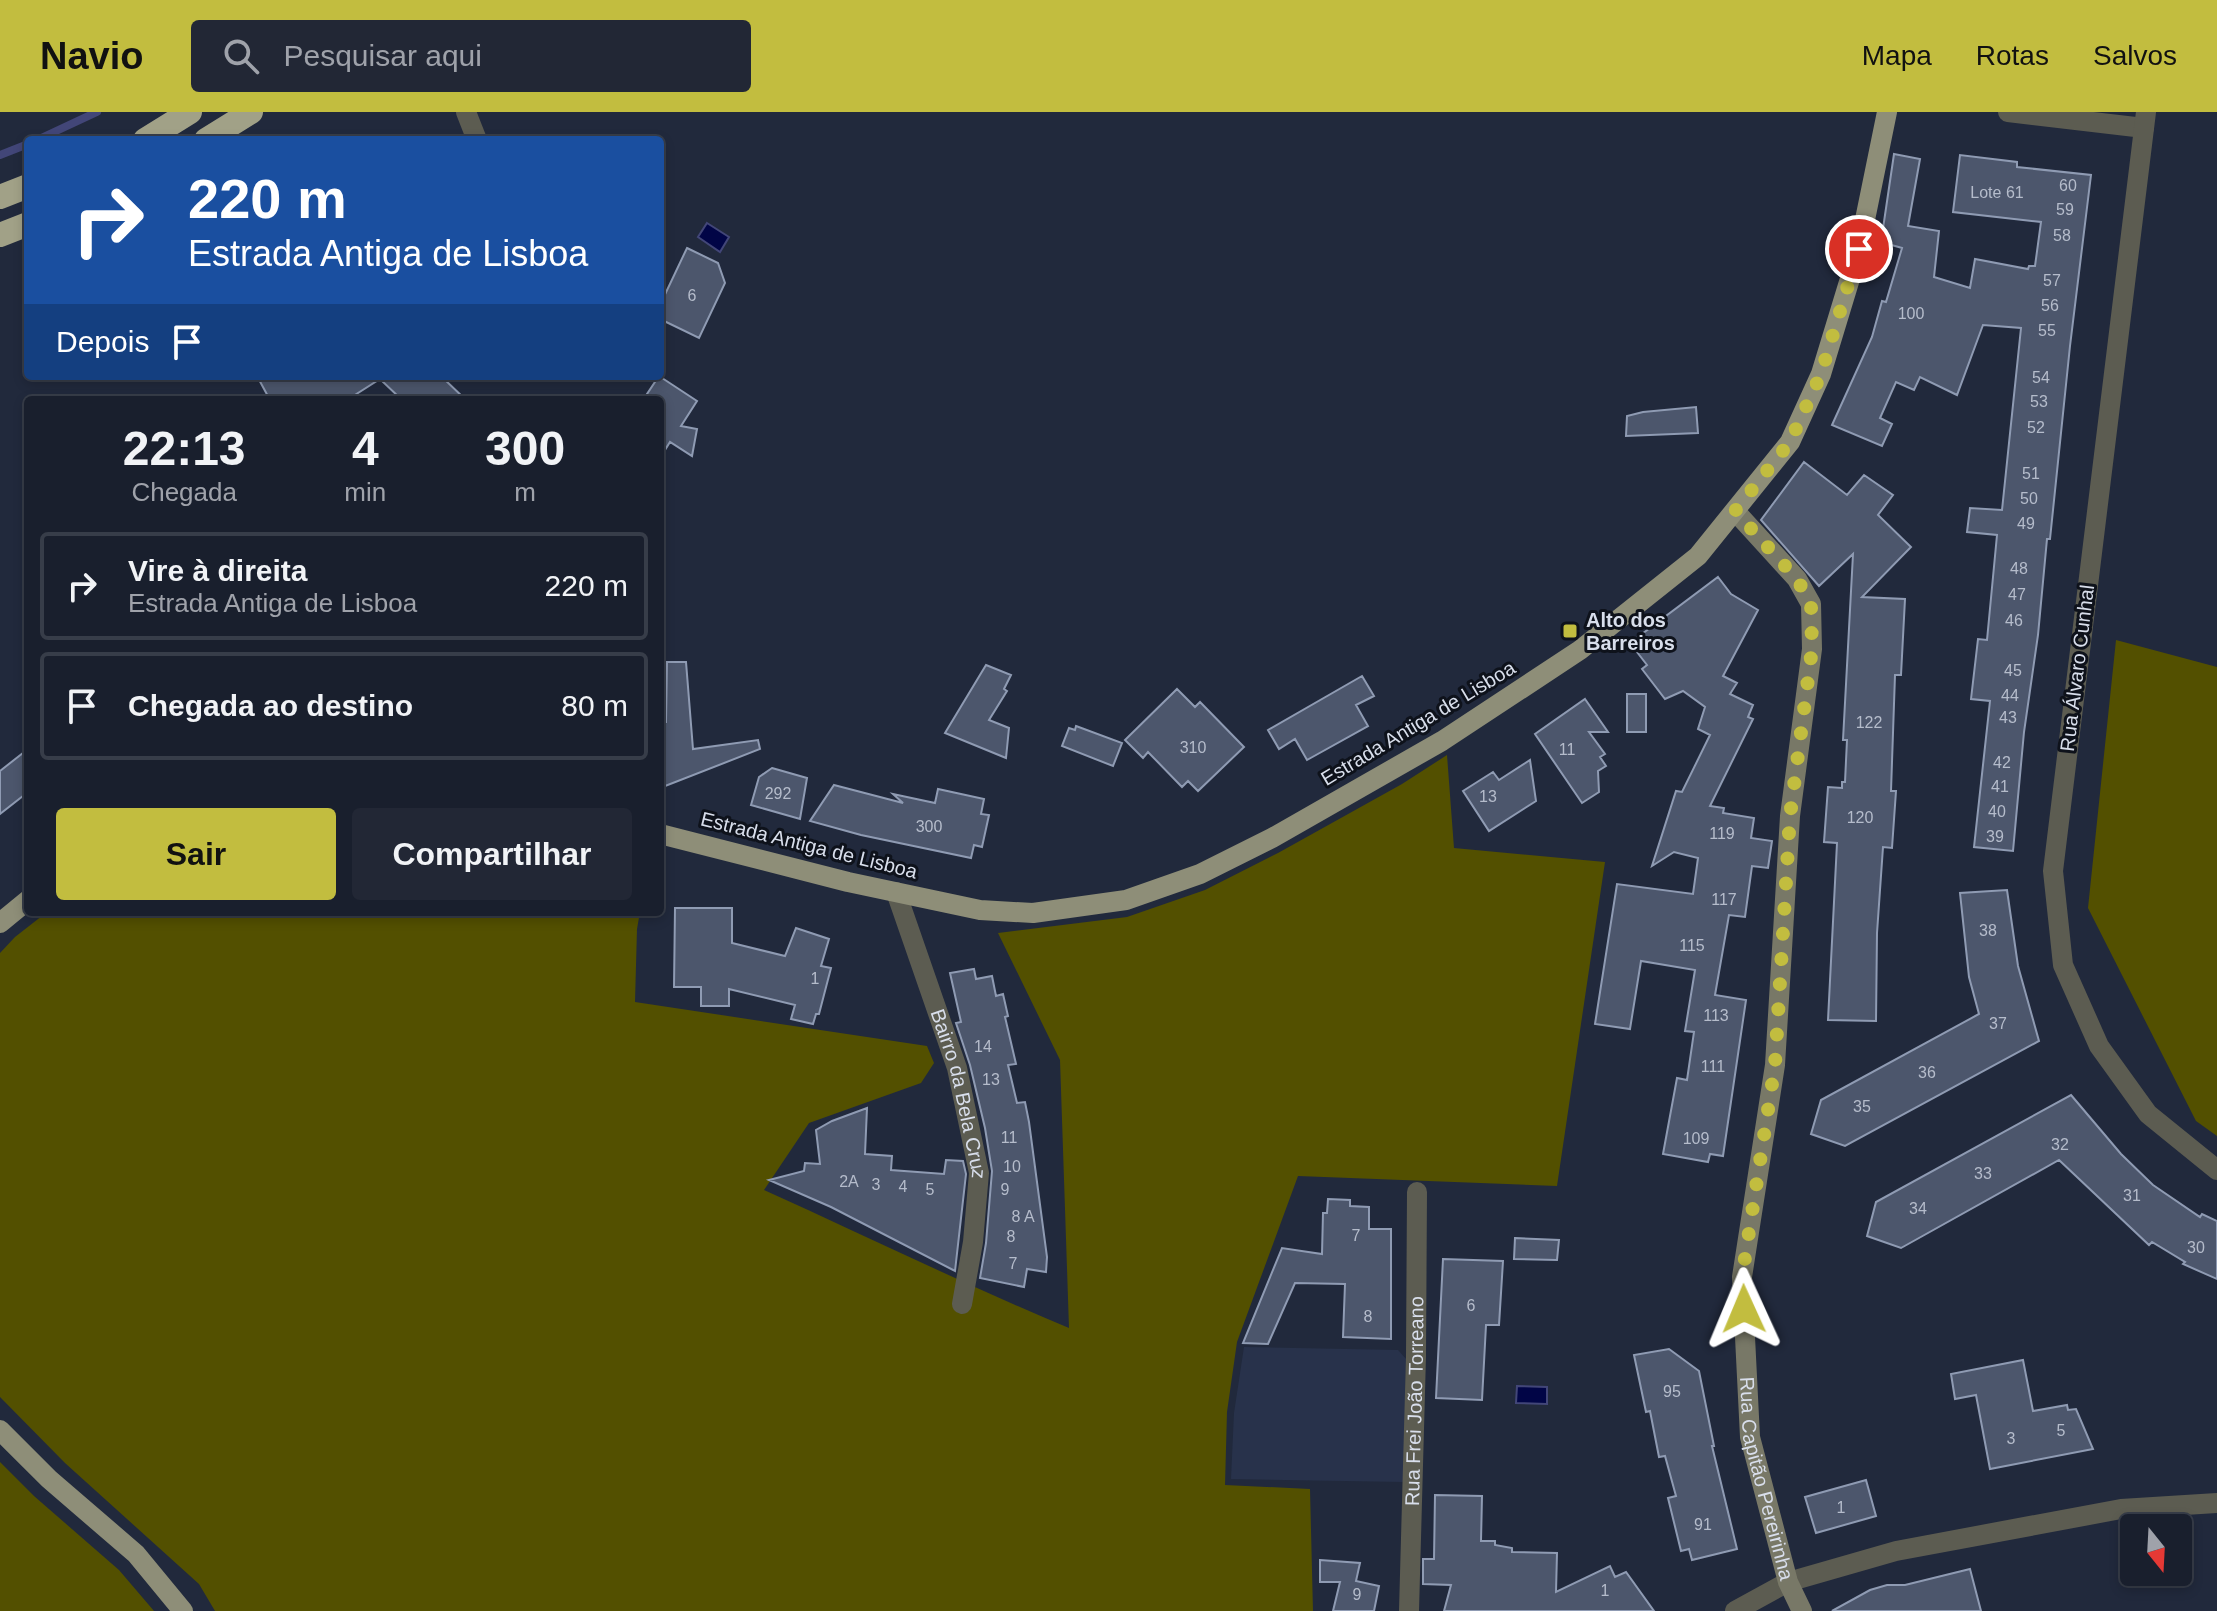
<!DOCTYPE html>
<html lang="pt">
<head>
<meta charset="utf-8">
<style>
  body { margin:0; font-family:Helvetica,sans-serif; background:#222735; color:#f1f3f6; height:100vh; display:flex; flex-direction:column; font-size:30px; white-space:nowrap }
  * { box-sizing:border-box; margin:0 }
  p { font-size:26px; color:#9fa2aa }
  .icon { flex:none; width:44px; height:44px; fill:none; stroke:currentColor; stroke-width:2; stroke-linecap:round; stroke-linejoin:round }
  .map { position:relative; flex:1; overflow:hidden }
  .side { position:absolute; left:24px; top:284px; width:640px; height:520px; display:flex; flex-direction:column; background:#191f2d; border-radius:8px; box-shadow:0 4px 12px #0003,0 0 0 2px #373d49 }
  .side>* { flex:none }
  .hud { position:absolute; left:24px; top:24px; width:640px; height:244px; border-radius:8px; box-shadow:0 4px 12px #0003,0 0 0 2px #373d49; background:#1a4fa0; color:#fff; overflow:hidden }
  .needle { width:52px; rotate:162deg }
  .buttons { position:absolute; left:2120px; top:1402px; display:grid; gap:16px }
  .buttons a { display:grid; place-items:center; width:72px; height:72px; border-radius:8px; background:#191f2d; box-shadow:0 4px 12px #0003,0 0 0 2px #373d49; font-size:40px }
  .pin { position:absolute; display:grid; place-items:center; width:68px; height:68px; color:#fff; margin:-34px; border:4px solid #fff; border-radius:50%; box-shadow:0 2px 8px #0007 }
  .me { position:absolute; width:88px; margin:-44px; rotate:359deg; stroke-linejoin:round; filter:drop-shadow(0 0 6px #0008) }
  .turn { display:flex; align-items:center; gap:28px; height:168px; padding:0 32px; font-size:36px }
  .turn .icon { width:104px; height:104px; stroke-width:2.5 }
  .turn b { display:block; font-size:56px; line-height:68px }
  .then { display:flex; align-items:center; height:76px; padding:0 32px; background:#0003; gap:16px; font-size:30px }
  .eta { display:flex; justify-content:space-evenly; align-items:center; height:136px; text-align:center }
  .eta b { font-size:48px; font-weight:600; line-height:56px }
  .action { display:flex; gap:16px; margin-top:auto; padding:16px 32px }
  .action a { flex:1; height:92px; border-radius:8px; background:#c2bd3f; color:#111; font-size:32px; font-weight:600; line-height:92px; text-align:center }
  .action a+a { background:#222735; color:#f1f3f6 }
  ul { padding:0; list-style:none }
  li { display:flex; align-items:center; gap:24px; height:108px; margin:0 16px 12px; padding:0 16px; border:4px solid #373d49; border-radius:8px }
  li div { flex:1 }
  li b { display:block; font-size:30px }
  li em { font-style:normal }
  header { display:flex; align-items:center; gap:48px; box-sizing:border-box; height:112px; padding:0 40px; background:#c2bd3f; color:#111 }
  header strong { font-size:38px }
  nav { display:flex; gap:44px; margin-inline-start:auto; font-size:28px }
  .search { width:560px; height:72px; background:#222735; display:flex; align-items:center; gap:20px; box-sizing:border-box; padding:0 28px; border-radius:8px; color:#9fa2aa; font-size:30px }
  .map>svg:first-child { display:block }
  .built { fill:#28324b }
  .green { fill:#535000 }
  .water { fill:#010546; stroke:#424678; stroke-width:2 }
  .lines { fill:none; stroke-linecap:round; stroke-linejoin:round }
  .stream { stroke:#424678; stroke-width:8 }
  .building { fill:#4c566c; stroke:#8f9bb3; stroke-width:2 }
  .street { stroke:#5c5c51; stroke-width:20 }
  .secondary { stroke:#787867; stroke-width:20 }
  .primary { stroke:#8e8e78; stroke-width:20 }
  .highway { stroke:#a1a187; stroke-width:24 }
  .route { stroke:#c2bd3f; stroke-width:14; stroke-dasharray:0 25.2 }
  .poi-dot { fill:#c2bd3f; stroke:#0e121b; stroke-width:3 }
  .labels { text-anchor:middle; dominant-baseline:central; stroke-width:6; stroke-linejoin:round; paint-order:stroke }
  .number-label { font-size:16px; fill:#b5bccb }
  .poi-label { font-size:20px; font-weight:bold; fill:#d8deeb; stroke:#0e121b; text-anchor:start }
  .street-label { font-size:20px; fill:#d8deeb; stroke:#0e121b }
</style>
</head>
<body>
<header>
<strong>Navio</strong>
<div class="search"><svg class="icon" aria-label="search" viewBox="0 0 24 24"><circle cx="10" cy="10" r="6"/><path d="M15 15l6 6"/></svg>Pesquisar aqui</div>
<nav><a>Mapa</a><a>Rotas</a><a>Salvos</a></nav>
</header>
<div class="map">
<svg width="2217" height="1499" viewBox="0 0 2217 1499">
  <rect width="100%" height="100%" fill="#21293c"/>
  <path class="built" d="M 1244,1235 L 1398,1238 L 1406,1247 L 1404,1370 L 1231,1367 L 1234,1301 Z"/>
  <path class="green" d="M 2116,528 L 2217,555 L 2217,1024 L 2196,1009 L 2088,796 Z
    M 1447,643 L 1454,736 L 1605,750 L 1557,1074 L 1298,1064 L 1237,1230 L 1227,1300 L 1225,1373 L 1310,1377 L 1313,1499 L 215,1499 L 199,1472 L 65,1351 L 0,1285 L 0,841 L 15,825 L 47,800 L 640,800 L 637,817 L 635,890 L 927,934 L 934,951 L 921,971 L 809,1011 L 764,1078 C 866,1124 966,1173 1069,1216 L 1060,948 L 998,821 L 1127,805 L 1205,778 L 1278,741 L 1402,672 Z
    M 0,1350 L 34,1384 L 119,1458 L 154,1499 L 0,1499 Z"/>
  <path class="water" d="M 707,111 L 729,125 L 720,140 L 698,125 Z
    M 1517,1274 L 1547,1275 L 1547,1292 L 1516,1291 Z"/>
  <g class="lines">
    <path class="stream" d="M 37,28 L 97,0
      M 0,43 L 28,32"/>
  </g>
  <path class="building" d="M 1894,42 L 1920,47 L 1908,114 L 1939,119 L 1934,165 L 1970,176 L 1975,147 L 2028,157 L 2029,154 L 2035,154 L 2041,110 L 1953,100 L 1960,43 L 2017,50 L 2017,55 L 2091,63 L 2070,234 L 2050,427 L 2047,427 L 2038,523 L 2024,620 L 2013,739 L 1974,735 L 1990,589 L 1971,587 L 1978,527 L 1987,528 L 1997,423 L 1967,420 L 1970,396 L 2002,398 L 2021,216 L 1983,213 L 1957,283 L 1920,265 L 1914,278 L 1896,270 L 1880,306 L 1892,312 L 1882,334 L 1832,313 L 1872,225 L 1882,189 L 1886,190 L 1902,136 L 1881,130 Z
    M 687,136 L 718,151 L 725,171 L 699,226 L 660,207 L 660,193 Z
    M 257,264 L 441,264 L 466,288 L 402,288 L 380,267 L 347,288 L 270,288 Z
    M 659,264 L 697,289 L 681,314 L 697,317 L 692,344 L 670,330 L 660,346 L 660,288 L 643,288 Z
    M 1696,295 L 1698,321 L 1626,324 L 1627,304 L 1643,300 Z
    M 1804,350 L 1847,383 L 1864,363 L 1893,383 L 1878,403 L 1911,435 L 1862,485 L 1905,487 L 1901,563 L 1895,563 L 1891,679 L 1896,679 L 1892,736 L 1883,735 L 1877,821 L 1876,909 L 1828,908 L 1837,731 L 1824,730 L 1828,675 L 1842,676 L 1842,670 L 1845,670 L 1847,628 L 1843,628 L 1853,442 L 1819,474 L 1761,408 Z
    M 1718,465 L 1731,482 L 1758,498 L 1723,564 L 1737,571 L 1730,582 L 1753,593 L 1748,605 L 1753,607 L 1710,694 L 1724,696 L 1723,701 L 1754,706 L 1751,726 L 1772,729 L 1768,756 L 1752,754 L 1745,805 L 1729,803 L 1715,883 L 1746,888 L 1723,1044 L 1710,1042 L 1708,1050 L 1663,1042 L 1677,966 L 1687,968 L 1694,920 L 1685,919 L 1695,858 L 1641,849 L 1630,917 L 1595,912 L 1617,772 L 1693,782 L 1698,746 L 1674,740 L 1652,754 L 1676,679 L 1682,680 L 1710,623 L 1698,617 L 1705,595 L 1683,579 L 1665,587 L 1642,557 L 1647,553 L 1630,531 Z
    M 667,550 L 686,550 L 693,637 L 758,628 L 760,637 L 660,676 L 660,610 L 666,610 Z
    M 986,553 L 1011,563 L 1004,577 L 1007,579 L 989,608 L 1009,616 L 1006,646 L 945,621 Z
    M 1362,564 L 1374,584 L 1356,593 L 1368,614 L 1307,648 L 1295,627 L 1279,637 L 1268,618 Z
    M 1177,577 L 1195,595 L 1200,590 L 1244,635 L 1198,679 L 1188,669 L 1182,675 L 1148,640 L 1143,646 L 1125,628 Z
    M 1627,582 L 1646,582 L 1646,620 L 1627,620 Z
    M 1585,587 L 1608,620 L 1589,620 L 1605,642 L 1600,645 L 1606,654 L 1598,659 L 1599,680 L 1582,691 L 1535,622 Z
    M 1076,614 L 1122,631 L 1113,654 L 1062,634 L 1069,616 L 1075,618 Z
    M 28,637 L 28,680 L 0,702 L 0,659 Z
    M 1530,648 L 1536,689 L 1489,719 L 1463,679 L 1493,660 L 1499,668 Z
    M 772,656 L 807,666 L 800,707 L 751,693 L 759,665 Z
    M 834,673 L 903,691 L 893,682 L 935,691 L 938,677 L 984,687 L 981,702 L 989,703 L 982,735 L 974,733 L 971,746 L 861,723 L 810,709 Z
    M 2007,778 L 2018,854 L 2039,929 L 1845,1034 L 1811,1022 L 1821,988 L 1979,902 L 1969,865 L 1960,781 Z
    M 675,796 L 732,796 L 732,831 L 785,844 L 796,816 L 829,827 L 821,854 L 831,856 L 819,902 L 816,902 L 813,912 L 791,907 L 795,893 L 729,877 L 729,894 L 701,894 L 701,875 L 674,875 Z
    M 974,857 L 976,867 L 992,864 L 996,884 L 1003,882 L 1008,904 L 1005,905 L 1016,952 L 1008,953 L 1017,991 L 1025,990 L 1029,1010 L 1047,1145 L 1046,1160 L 1027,1157 L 1024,1175 L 980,1166 L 986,1131 L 992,1059 L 985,1016 L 970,953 L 956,911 L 961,910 L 950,861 Z
    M 2071,983 L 2121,1042 L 2153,1073 L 2200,1105 L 2202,1102 L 2217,1109 L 2217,1167 L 2183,1152 L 2185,1150 L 2152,1130 L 2149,1133 L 2059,1048 L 1901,1136 L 1867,1124 L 1876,1090 Z
    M 867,996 L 865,1042 L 892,1044 L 891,1058 L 944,1062 L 946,1048 L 963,1049 L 966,1062 L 955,1159 L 831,1095 L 769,1068 L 804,1059 L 805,1051 L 820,1052 L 816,1018 L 832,1009 Z
    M 1328,1087 L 1350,1088 L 1350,1094 L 1369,1095 L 1369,1117 L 1391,1117 L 1391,1227 L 1343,1225 L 1345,1172 L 1295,1171 L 1268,1232 L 1243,1231 L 1282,1136 L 1322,1142 L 1323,1101 L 1327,1101 Z
    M 1515,1126 L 1559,1128 L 1557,1148 L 1514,1147 Z
    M 1443,1147 L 1503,1149 L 1499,1213 L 1486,1213 L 1482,1288 L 1436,1286 Z
    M 1669,1237 L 1699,1259 L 1714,1334 L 1712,1334 L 1737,1437 L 1692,1448 L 1689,1437 L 1681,1439 L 1668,1386 L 1676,1384 L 1665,1344 L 1659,1345 L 1650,1299 L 1646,1300 L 1634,1243 Z
    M 2023,1248 L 2033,1299 L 2067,1293 L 2068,1298 L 2076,1297 L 2093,1337 L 1990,1357 L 1976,1283 L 1955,1287 L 1951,1262 Z
    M 1866,1368 L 1876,1404 L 1816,1421 L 1805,1385 Z
    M 1435,1383 L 1482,1384 L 1481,1429 L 1495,1429 L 1495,1433 L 1512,1436 L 1512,1440 L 1557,1441 L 1556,1480 L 1610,1454 L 1615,1465 L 1626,1460 L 1654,1499 L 1444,1499 L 1451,1473 L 1423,1472 L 1423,1447 L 1434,1447 Z
    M 1320,1448 L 1360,1451 L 1356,1469 L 1379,1474 L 1374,1499 L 1333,1499 L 1340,1470 L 1320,1470 Z
    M 1970,1457 L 1981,1499 L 1832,1499 L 1870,1478 L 1887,1473 L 1905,1473 Z"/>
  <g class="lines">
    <g class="street">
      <path d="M 466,0 L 477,28"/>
      <path d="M 2008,0 L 2144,16"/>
      <path d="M 2146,0 L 2053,759 L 2063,853 L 2099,934 L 2148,1002 L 2217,1058"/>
      <path id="s1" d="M 896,780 L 957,956 L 979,1061 L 973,1130 L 962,1192"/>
      <path id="s2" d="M 1409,1499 L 1416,1244 L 1417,1080"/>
      <path d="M 1735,1499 L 1788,1470 L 1896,1439 L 2121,1397 L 2217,1391"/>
    </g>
    <path class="secondary" id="s3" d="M 1735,399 L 1797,467 L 1811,492 L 1812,537 L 1790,704 L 1775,953 L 1742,1165 L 1750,1325 L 1788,1470 L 1802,1499"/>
    <path class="primary" d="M 660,722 L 848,770 L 980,798 L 1033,801 L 1126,788 L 1200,762 L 1272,726 L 1442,629 L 1580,538 L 1698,444 L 1790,330 L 1821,262 L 1859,137 L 1887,0
      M 0,811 L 28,788
      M 0,1318 L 49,1367 L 136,1442 L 183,1499"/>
    <path class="highway" d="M 145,28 L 190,0
      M 206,28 L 251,0
      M 0,85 L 28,74
      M 0,123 L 28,112"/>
  </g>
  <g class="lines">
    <path class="route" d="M 1744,1197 L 1742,1165 L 1775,953 L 1790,704 L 1812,537 L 1811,492 L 1797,467 L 1735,399 L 1790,330 L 1821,262 L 1859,137"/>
  </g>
  <rect class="poi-dot" x="1562" y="511" width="16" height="16" rx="4"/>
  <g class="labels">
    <g class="number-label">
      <text x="2068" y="73">60</text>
      <text x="1997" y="80">Lote 61</text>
      <text x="2065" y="97">59</text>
      <text x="2062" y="123">58</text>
      <text x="2052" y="168">57</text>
      <text x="692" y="183">6</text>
      <text x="2050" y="193">56</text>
      <text x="1911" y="201">100</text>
      <text x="2047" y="218">55</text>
      <text x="2041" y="265">54</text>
      <text x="2039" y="289">53</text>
      <text x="2036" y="315">52</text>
      <text x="2031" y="361">51</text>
      <text x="2029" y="386">50</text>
      <text x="2026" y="411">49</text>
      <text x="2019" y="456">48</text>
      <text x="2017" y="482">47</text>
      <text x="2014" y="508">46</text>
      <text x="2013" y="558">45</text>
      <text x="2010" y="583">44</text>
      <text x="2008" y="605">43</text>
      <text x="1869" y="610">122</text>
      <text x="1193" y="635">310</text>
      <text x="1567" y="637">11</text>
      <text x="2002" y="650">42</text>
      <text x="2000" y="674">41</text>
      <text x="778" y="681">292</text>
      <text x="1488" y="684">13</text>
      <text x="1997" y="699">40</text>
      <text x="1860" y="705">120</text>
      <text x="929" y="714">300</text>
      <text x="1722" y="721">119</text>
      <text x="1995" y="724">39</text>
      <text x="1724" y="787">117</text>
      <text x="1988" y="818">38</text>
      <text x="1692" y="833">115</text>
      <text x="815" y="866">1</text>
      <text x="1716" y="903">113</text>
      <text x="1998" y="911">37</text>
      <text x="983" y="934">14</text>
      <text x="1713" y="954">111</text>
      <text x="1927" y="960">36</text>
      <text x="991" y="967">13</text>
      <text x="1862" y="994">35</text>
      <text x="1009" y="1025">11</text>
      <text x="1696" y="1026">109</text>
      <text x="2060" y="1032">32</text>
      <text x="1012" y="1054">10</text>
      <text x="1983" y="1061">33</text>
      <text x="849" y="1069">2A</text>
      <text x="876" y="1072">3</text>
      <text x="903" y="1074">4</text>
      <text x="930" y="1077">5</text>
      <text x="1005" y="1077">9</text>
      <text x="2132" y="1083">31</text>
      <text x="1918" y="1096">34</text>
      <text x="1023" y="1104">8 A</text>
      <text x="1356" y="1123">7</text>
      <text x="1011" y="1124">8</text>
      <text x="2196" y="1135">30</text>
      <text x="1013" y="1151">7</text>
      <text x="1471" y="1193">6</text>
      <text x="1368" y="1204">8</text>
      <text x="1672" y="1279">95</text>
      <text x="2061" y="1318">5</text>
      <text x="2011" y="1326">3</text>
      <text x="1841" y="1395">1</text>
      <text x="1703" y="1412">91</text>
      <text x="1605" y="1478">1</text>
      <text x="1357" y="1482">9</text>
    </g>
    <g class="poi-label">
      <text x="1586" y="508">Alto dos<tspan x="1586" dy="23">Barreiros</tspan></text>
    </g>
    <g class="street-label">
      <text transform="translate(2077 556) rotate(-83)">Rua Álvaro Cunhal</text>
      <text transform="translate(1418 611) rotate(-31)">Estrada Antiga de Lisboa</text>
      <text transform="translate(809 733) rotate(14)">Estrada Antiga de Lisboa</text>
      <text stroke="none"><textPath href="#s1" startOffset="212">Bairro da Bela Cruz</textPath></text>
      <text stroke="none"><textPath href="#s2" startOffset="210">Rua Frei João Torreano</textPath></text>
      <text stroke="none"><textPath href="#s3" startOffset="1002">Rua Capitão Pereirinha</textPath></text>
    </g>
  </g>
</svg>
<div class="buttons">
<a><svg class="needle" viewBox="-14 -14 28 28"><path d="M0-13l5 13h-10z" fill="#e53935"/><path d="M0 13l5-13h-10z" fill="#9fa2aa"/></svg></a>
</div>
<div class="pin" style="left:1859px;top:137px;background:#d93025"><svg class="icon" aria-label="arrive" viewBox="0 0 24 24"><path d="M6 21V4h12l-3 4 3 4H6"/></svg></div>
<svg class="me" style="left:1744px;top:1197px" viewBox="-20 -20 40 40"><path d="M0-17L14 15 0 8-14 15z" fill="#c2bd3f" stroke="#fff" stroke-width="4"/></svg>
<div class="hud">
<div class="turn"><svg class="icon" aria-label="right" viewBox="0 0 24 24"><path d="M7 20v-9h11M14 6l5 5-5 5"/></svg><div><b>220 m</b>Estrada Antiga de Lisboa</div></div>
<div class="then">Depois<svg class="icon" aria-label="arrive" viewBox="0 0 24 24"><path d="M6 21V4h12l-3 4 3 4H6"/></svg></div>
</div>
<section class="side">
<div class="eta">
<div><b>22:13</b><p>Chegada</p></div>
<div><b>4</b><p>min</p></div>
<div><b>300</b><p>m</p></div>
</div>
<ul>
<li><svg class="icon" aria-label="right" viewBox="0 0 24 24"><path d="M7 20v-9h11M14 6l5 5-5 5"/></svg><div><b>Vire à direita</b><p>Estrada Antiga de Lisboa</p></div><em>220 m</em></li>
<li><svg class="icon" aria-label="arrive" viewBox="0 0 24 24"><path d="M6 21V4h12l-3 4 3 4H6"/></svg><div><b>Chegada ao destino</b></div><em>80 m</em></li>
</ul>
<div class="action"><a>Sair</a><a>Compartilhar</a></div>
</section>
</div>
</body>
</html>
